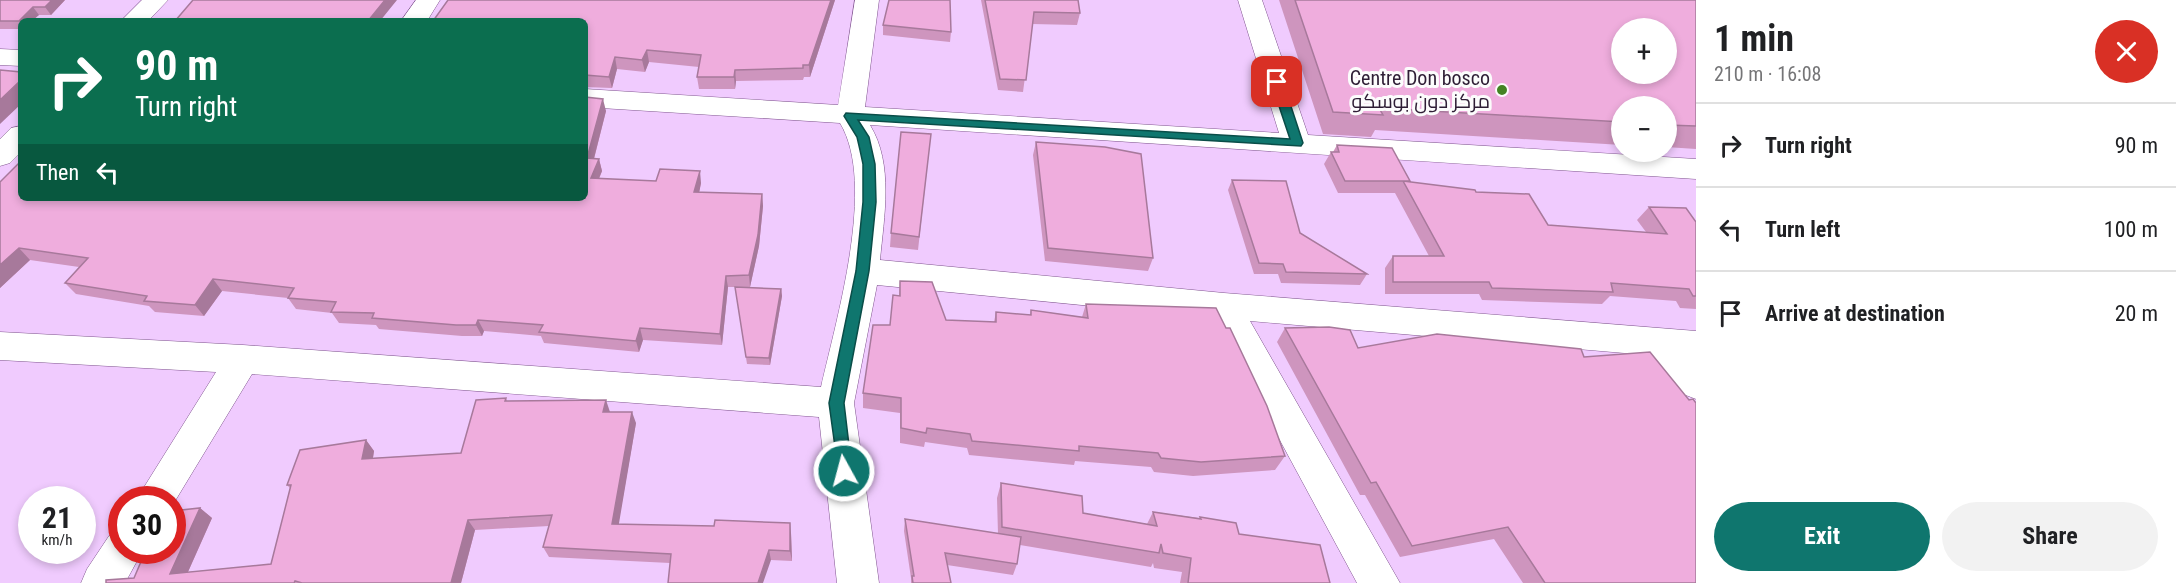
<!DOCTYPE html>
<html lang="en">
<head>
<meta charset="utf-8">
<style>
  body { margin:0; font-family:"Roboto Condensed",Cairo,sans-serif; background:#f2f2f2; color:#202124; height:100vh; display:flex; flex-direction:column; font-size:22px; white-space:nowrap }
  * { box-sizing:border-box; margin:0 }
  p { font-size:20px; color:#757577 }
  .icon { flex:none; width:33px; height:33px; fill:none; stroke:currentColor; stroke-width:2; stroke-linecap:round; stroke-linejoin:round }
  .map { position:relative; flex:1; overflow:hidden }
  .sheet { display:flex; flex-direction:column; background:#fff; width:480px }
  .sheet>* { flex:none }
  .top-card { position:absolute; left:18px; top:18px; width:570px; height:183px; border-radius:9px; box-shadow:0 3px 9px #0003; background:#0b6e4f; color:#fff; overflow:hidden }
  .tools { position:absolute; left:1611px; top:18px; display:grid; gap:12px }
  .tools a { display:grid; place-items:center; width:66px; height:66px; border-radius:50%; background:#fff; box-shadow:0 3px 9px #0003; font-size:30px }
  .speed { position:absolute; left:18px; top:486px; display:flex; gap:12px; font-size:30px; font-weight:700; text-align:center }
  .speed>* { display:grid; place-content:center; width:78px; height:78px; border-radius:50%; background:#fff; box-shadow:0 3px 9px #0003; line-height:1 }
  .speed small { font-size:15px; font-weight:400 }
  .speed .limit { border:9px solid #d22; background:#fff; color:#111 }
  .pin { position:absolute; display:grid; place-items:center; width:51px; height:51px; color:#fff; margin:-26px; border-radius:12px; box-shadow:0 3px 9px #0006 }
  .me { position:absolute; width:66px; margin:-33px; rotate:353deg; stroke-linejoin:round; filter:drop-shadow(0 0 4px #0008) }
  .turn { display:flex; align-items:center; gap:21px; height:126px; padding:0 18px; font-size:27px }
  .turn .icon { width:78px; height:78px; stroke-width:2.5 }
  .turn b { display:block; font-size:42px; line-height:51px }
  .then { display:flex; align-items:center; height:57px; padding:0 18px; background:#0003; gap:12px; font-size:22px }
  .round { display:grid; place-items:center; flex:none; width:63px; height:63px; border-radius:32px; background:#f2f2f2 }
  .overview { display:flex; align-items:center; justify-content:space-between; height:102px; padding:0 18px }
  h1 { font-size:36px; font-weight:700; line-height:45px }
  .primary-button { display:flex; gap:12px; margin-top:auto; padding:12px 18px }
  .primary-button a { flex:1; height:69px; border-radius:36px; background:#0f766e; color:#fff; font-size:24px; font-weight:700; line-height:69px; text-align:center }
  .primary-button a+a { background:#f2f2f2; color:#202124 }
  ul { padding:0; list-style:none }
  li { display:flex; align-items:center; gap:18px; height:84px; padding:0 18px; border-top:2px solid #e0e0e0 }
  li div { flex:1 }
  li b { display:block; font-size:22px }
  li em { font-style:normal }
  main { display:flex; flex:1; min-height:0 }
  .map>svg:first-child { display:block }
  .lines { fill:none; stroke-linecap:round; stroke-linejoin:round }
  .minor-casing { stroke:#7f558e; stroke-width:1 }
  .minor { fill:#fff; fill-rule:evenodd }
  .wall { fill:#ce95be }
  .shaded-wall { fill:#a7799b }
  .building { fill:#efaddd; stroke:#a7799b; stroke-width:1.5; fill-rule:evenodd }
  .route { fill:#0f766e; stroke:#0a4d48; stroke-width:1.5 }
  .poi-dot { fill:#448323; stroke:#fcfcfc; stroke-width:2 }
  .labels { text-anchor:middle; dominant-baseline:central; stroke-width:6; stroke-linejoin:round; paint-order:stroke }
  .poi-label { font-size:20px; fill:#2e1d35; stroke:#fcfcfc; text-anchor:end }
</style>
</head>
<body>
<main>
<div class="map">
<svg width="1696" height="583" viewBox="0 0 1696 583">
  <rect width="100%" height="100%" fill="#f0cbfe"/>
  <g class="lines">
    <g class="minor-casing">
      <path id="minor" d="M 142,0 L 168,0 L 148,21 L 121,21 Z
        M 416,0 L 440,0 L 427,21 L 401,21 Z
        M 855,0 L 879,0 L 865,107 L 1279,133 L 1238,0 L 1262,0 L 1308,135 L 1696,159 L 1696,179 L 870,125 C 894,164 884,217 880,260 L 1224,293 L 1696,331 L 1696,399 L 1683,394 L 1648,355 L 1250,321 L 1400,583 L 1357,583 L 1214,318 L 877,285 L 854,403 L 879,583 L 837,583 L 819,417 L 252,374 L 172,506 L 172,500 L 136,500 L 216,372 L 0,360 L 0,332 L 243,345 L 821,387 C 836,320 877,184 840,123 L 585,107 L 585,89 L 838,105 Z
        M 0,49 L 21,50 L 21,66 L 0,65 Z
        M 21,126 L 21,152 L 10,163 L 0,166 L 0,139 L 11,128 Z
        M 122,531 L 122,550 L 143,550 L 125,583 L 81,583 L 87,569 L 109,536 Z"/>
    </g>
    <use href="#minor" class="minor"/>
  </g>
  <path class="wall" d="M 0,0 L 65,0 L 51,15 L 39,15 L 21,21 L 21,29 L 0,29 Z
    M 835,0 L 810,77 L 804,77 L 803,80 L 736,81 L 735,89 L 699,89 L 697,77 L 699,67 L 649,62 L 645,72 L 617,69 L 612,88 L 585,87 L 585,21 Z
    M 981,0 L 1078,0 L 1080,13 L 1077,25 L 1032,24 L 1023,92 L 998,90 Z
    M 1279,0 L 1696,0 L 1696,149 L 1666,147 L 1666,106 L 1622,106 L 1622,145 L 1375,130 L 1371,137 L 1323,134 Z
    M 883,25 L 951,32 L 950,42 L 883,35 Z
    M 585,97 L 606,111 L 594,159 L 599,159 L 602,171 L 599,179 L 701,183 L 699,192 L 762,194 L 763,206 L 759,246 L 750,287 L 744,287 L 781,289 L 782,296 L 770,365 L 747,364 L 735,287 L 728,287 L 722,345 L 643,340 L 639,352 L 544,343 L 541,336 L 484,331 L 482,336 L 462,336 L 379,329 L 376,325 L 339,323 L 332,313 L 296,309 L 288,298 L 222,291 L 204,316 L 155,312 L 149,306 L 76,294 L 65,283 L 79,267 L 30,260 L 0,288 L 0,182 L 21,198 L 585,198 Z
    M 931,134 L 918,250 L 890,247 L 891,233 Z
    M 1036,142 L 1153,258 L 1148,271 L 1045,261 L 1033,155 Z
    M 1337,145 L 1409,182 L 1476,192 L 1548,225 L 1646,232 L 1637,220 L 1649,207 L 1696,222 L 1696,309 L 1680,308 L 1676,301 L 1610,296 L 1602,304 L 1482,300 L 1479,294 L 1385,294 L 1385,268 L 1393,256 L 1429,256 L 1395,193 L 1338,193 L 1324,164 L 1331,152 L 1333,152 Z
    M 1232,180 L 1300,233 L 1367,274 L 1360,285 L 1281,283 L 1278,274 L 1254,274 L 1228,190 Z
    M 900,281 L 946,320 L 994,322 L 996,312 L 1030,315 L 1031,310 L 1082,317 L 1086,304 L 1285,456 L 1275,470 L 1193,476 L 1154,472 L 1151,467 L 1075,461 L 1074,465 L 969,455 L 967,448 L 925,442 L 924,447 L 900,443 L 900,413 L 863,408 L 863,393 L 890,325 L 899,296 Z
    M 1285,328 L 1358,348 L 1584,357 L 1689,400 L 1696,583 L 1523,583 L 1494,539 L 1400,557 L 1365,495 L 1360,495 L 1277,342 Z
    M 506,398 L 507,401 L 610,412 L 636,423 L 618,525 L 791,533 L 792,561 L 771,560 L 670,563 L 549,557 L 543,547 L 549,526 L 475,530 L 461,583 L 106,583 L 134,578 L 200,508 L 212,518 L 188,572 L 271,564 L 290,488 L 287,485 L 366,440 L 374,451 L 373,458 L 461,453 Z
    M 1001,483 L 1083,513 L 1147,524 L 1153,512 L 1199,518 L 1200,517 L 1239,534 L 1330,583 L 1180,583 L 1182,572 L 1154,568 L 1153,563 L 1151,567 L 1020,545 L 1017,564 L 1013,575 L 947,565 L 951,583 L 911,583 L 911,578 L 904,531 L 905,519 L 998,534 L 997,498 Z"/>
  <path class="shaded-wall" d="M 52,0 L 65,0 L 51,15 L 45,7 Z
    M 385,0 L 397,0 L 380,21 L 368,21 Z
    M 831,0 L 835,0 L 810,77 L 809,65 Z
    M 33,7 L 39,15 L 32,21 L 21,21 L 21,24 L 19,21 Z
    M 647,50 L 649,62 L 645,72 L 642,60 Z
    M 615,57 L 617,69 L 612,88 L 609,77 Z
    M 735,70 L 736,81 L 735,89 L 734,77 Z
    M 21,80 L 21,104 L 0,124 L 0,100 Z
    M 603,99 L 606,111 L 591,170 L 587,158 Z
    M 599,159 L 602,171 L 594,190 L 591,178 Z
    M 700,171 L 701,183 L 697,204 L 694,192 Z
    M 762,194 L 763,206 L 759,246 L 750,287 L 749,275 Z
    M 19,248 L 30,260 L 0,288 L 0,265 Z
    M 726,276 L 728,287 L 722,345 L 720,334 Z
    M 213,279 L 222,291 L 204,316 L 195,305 Z
    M 781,289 L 782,296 L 770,365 L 769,358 Z
    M 478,320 L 484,331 L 482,336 L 476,325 Z
    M 640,328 L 643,340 L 639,352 L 636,341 Z
    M 606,400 L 610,412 L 603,412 Z
    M 632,412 L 636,423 L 617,535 L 612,524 Z
    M 366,440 L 374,451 L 371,470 L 362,459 Z
    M 200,508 L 212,518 L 183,583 L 170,574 Z
    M 468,520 L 475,530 L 461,583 L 451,583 Z
    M 790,523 L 791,533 L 792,561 L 790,551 Z
    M 769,550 L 771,560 L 763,583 L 758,583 Z"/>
  <path class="building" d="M 0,0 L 52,0 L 45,7 L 33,7 L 19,21 L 0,21 Z
    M 193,0 L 385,0 L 368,21 L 175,21 Z
    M 448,0 L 831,0 L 809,65 L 803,65 L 803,68 L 735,70 L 734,77 L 697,77 L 701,55 L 647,50 L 642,60 L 615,57 L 609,77 L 585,75 L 585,58 L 586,54 L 585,54 L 585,21 L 433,21 Z
    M 889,0 L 950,0 L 951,32 L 883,25 Z
    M 985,0 L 1078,0 L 1080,13 L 1034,12 L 1026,80 L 1000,79 Z
    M 1295,0 L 1696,0 L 1696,126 L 1666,125 L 1666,106 L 1622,106 L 1622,122 L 1379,108 L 1383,115 L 1333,112 ZM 1622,28 L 1666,28 L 1666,74 L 1622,74 Z
    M 0,70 L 21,72 L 21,80 L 0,100 Z
    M 585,97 L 603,99 L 587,158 L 599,159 L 591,178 L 656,181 L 660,169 L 700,171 L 694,192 L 762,194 L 758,235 L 749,275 L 726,276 L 720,334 L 640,328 L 636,341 L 539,332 L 543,325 L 478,320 L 476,325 L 456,325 L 372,318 L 374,313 L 331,312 L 336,302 L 288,298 L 294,288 L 213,279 L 195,305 L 144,301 L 147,296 L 65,283 L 88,258 L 19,248 L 0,265 L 0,182 L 21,161 L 21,198 L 585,198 Z
    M 901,132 L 931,134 L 919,237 L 891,233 Z
    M 1036,142 L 1105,147 L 1141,154 L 1153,258 L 1048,248 Z
    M 1337,145 L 1392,148 L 1410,181 L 1403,181 L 1475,190 L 1476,192 L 1529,194 L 1548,225 L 1667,234 L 1649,207 L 1686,208 L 1696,222 L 1696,296 L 1693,296 L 1689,289 L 1611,283 L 1613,292 L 1492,288 L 1489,282 L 1393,282 L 1393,256 L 1444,256 L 1403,181 L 1345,181 L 1331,152 L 1339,152 Z
    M 1232,180 L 1286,181 L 1300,233 L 1367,274 L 1286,272 L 1283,264 L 1259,263 Z
    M 900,281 L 932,282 L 946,320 L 996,322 L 996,312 L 1031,315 L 1031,310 L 1088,318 L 1086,304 L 1216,308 L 1226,328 L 1230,328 L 1267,406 L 1285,456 L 1201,462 L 1161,458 L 1158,453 L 1079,446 L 1079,451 L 972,441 L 970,434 L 927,428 L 926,433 L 901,428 L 901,398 L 863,393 L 873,325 L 890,325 L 893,295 L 900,296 Z
    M 735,287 L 781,289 L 769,358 L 746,357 Z
    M 1329,327 L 1350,330 L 1358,348 L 1437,334 L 1581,349 L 1584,357 L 1650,352 L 1689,400 L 1693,399 L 1696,403 L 1696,583 L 1545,583 L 1508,527 L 1412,546 L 1376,482 L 1371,483 L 1285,328 Z
    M 506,398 L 505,401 L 606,400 L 603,412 L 632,412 L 612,524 L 714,526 L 715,520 L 790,523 L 790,551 L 769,550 L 758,583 L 668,583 L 671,554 L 543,547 L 552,515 L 468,520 L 451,583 L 302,583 L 295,581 L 294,583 L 106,583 L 106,580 L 134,578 L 146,550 L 172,550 L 172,511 L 200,508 L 170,574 L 271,564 L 291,485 L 287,485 L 300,450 L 366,440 L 362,459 L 461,453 L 476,400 Z
    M 1001,483 L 1082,496 L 1083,513 L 1157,526 L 1153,512 L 1201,519 L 1200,517 L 1236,523 L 1239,534 L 1320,545 L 1330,583 L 1188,583 L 1191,558 L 1163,553 L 1161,544 L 1159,553 L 1002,527 Z
    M 905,519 L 1021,537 L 1017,564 L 945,553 L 951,583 L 913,583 L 912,576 L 914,576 Z"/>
  <path class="route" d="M 1277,78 L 1283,82 L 1303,143 L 1301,146 L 858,120 L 869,137 L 875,164 L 876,202 L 869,271 L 844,403 L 852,471 L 850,476 L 844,478 L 839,476 L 829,403 L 856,271 L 863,202 L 863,164 L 860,150 L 857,137 L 844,116 L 846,113 L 1290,139 L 1271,82 Z"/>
  <circle class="poi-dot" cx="1502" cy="90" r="6"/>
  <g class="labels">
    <g class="poi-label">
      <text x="1490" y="78">Centre Don bosco<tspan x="1490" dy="23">مركز دون بوسكو</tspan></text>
    </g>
  </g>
</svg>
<div class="tools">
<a>+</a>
<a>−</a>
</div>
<div class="speed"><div>21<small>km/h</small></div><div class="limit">30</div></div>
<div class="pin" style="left:1277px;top:82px;background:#d93025"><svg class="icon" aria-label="arrive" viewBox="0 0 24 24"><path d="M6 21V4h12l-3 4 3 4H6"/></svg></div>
<svg class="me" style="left:844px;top:471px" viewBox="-20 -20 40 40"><circle r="17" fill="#0f766e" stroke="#fff" stroke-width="3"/><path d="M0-11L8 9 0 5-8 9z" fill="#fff"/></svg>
<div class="top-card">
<div class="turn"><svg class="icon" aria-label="right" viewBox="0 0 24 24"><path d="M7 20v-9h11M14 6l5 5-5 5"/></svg><div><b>90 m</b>Turn right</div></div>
<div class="then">Then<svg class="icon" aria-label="left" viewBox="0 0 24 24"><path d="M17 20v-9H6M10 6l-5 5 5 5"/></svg></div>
</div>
</div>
<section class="sheet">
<div class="overview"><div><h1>1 min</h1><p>210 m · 16:08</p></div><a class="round" style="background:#d93025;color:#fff"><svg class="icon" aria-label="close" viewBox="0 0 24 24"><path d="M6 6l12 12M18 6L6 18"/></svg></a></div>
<ul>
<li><svg class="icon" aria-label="right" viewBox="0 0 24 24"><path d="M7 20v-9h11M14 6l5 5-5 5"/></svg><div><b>Turn right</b></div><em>90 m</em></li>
<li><svg class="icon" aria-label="left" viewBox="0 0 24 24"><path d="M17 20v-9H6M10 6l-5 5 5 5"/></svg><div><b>Turn left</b></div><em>100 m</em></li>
<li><svg class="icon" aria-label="arrive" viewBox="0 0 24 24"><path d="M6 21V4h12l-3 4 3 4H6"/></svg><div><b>Arrive at destination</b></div><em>20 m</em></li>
</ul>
<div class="primary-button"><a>Exit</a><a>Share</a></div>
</section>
</main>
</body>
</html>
